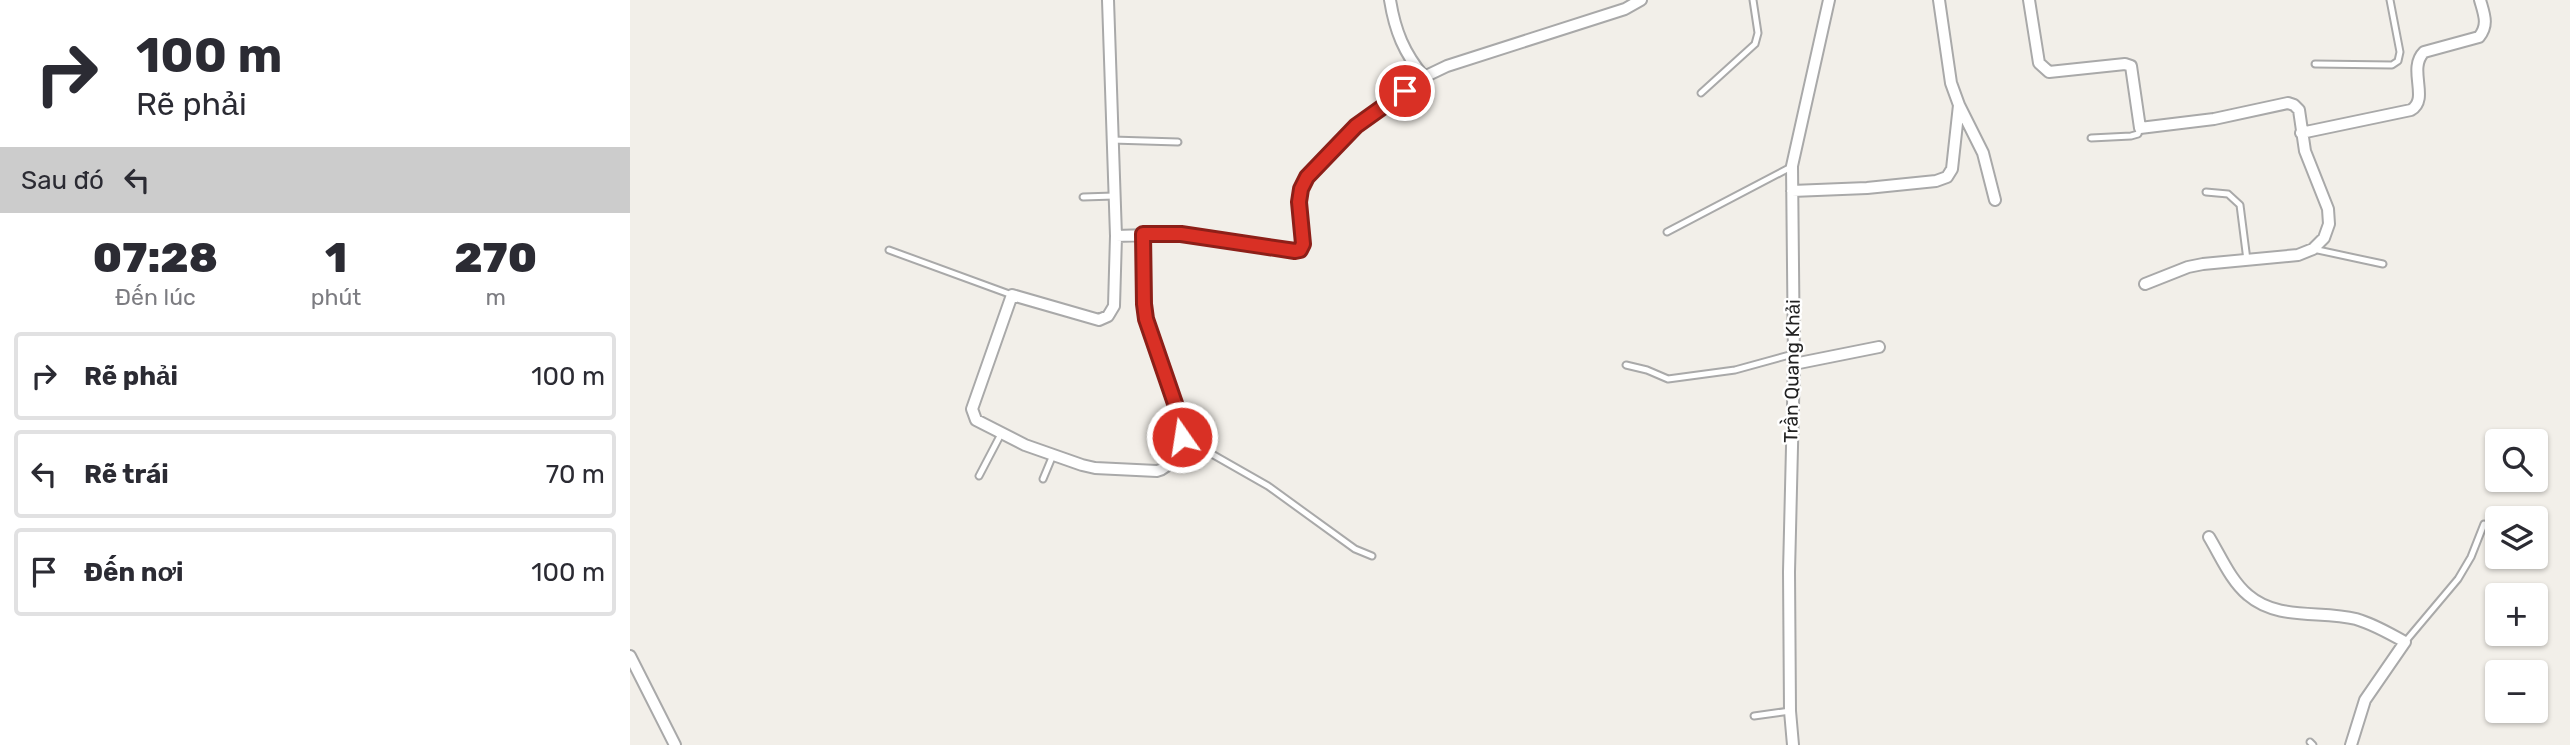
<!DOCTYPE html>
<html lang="vi">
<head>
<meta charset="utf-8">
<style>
  body { margin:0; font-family:Rubik,sans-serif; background:#f2f2f3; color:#2b2b33; height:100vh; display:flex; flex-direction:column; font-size:26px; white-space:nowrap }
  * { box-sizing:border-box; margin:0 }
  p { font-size:23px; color:#7c7c81 }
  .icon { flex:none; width:38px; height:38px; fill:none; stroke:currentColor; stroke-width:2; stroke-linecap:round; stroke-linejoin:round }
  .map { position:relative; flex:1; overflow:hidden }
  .details { display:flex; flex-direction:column; background:#fff; width:630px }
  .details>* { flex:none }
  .banner { background:#fff; color:#2b2b33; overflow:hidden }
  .fabs { position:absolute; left:1855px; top:429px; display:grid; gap:14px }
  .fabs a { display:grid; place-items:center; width:63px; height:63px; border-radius:7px; background:#fff; box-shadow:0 2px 5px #0004; font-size:35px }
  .pin { position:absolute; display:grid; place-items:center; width:60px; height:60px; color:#fff; margin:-30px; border:4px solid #fff; border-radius:50%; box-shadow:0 2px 7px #0007 }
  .me { position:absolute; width:77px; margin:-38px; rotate:347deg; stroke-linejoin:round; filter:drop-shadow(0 0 5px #0008) }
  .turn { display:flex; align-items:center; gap:24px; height:147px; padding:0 21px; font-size:32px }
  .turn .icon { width:91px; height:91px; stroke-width:2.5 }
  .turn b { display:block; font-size:49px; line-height:60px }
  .then { display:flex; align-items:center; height:66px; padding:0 21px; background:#0003; gap:14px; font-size:26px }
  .eta { display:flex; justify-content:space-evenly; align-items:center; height:119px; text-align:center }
  .eta b { font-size:42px; font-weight:800; line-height:49px }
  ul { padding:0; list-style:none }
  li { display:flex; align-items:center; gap:21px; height:88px; margin:0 14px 10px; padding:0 7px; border:4px solid #e1e1e2; border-radius:7px }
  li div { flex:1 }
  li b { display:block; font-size:26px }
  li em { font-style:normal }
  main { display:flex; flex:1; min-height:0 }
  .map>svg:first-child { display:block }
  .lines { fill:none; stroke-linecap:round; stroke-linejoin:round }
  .service-casing { stroke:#a9a9a9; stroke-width:9 }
  .minor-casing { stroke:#a9a9a9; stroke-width:14 }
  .service { stroke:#fff; stroke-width:5 }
  .minor { stroke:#fff; stroke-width:10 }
  .route-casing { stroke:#8d1f18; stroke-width:18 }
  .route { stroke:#d93025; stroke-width:12 }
  .labels { text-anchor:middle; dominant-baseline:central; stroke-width:5; stroke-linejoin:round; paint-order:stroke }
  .street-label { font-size:19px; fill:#222; stroke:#fff }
</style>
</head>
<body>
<main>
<section class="details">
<div class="banner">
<div class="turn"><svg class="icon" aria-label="right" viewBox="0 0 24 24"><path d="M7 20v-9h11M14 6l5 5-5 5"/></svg><div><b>100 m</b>Rẽ phải</div></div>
<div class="then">Sau đó<svg class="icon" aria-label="left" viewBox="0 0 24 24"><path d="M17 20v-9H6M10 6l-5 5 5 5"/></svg></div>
</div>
<div class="eta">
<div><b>07:28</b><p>Đến lúc</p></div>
<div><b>1</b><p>phút</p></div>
<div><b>270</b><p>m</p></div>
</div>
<ul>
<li><svg class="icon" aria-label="right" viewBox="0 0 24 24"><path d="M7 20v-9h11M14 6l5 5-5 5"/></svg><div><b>Rẽ phải</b></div><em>100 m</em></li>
<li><svg class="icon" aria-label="left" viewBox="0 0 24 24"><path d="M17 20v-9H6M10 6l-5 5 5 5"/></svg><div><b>Rẽ trái</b></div><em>70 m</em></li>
<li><svg class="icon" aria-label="arrive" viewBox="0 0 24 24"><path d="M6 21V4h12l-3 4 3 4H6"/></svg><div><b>Đến nơi</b></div><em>100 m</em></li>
</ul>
</section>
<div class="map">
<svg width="1940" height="745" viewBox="0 0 1940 745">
  <rect width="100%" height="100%" fill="#f2efe9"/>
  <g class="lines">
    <g class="service-casing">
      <path id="service" d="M 1685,64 L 1762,65 L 1768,61 L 1770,52 L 1760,0
        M 1071,93 L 1125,44 L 1128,33 L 1123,0
        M 1461,138 L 1501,136 L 1508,134 L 1510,128
        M 482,140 L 548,142
        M 1576,192 L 1598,194 L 1610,205 L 1617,260
        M 453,197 L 484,196
        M 1037,232 L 1161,167
        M 1683,249 L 1753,264
        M 259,250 L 382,295
        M 996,365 L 1017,370 L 1038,379 L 1105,370 L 1163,354
        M 552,437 L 638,486 L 725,549 L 742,556
        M 349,476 L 371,434
        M 413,479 L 423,455
        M 1775,642 L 1828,579 L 1841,557 L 1854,524
        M 1124,716 L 1160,711
        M 1680,742 L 1683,745"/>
    </g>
    <g class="minor-casing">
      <path id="minor" d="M 478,0 L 486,236 L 484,306 L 478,316 L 469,320 L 382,295 L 342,409 L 346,420 L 395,445 L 452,465 L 465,468 L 527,471 C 540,468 552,448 552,434 C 551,401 525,354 516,320 C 510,293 513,262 513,234
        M 760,0 C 765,31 774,53 794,77
        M 1309,0 L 1321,83 L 1329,105 L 1353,153 L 1365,200
        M 1399,0 L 1409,63 L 1419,72 L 1495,64 L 1501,66 L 1510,128 L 1584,119 L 1658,103 L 1664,105 L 1669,110 L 1675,151 L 1698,209 L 1699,224 L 1694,238 L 1683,249 L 1668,255 L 1573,264 L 1558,267 L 1515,284
        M 1671,133 L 1781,110 C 1800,99 1777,69 1794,52 L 1849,37 C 1859,25 1854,14 1850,0
        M 1162,191 L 1237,188 L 1306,181 L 1317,177 L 1322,169 L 1329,105
        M 486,236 L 551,234 L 667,251 C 679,240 668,214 670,199 C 670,191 673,185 677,177 L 736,118 L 794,77 L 817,66 L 995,9 L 1011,0
        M 1164,364 L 1249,347
        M 1579,537 C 1591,557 1601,581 1618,595 C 1648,621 1691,610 1726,619 C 1743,624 1759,633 1775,642 L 1735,700 L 1721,745
        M 0,656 L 45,745
        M 1163,745 L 1160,711 L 1159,572 L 1164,364 L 1162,166 L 1199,0"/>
    </g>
    <use href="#service" class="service"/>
    <use href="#minor" class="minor"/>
  </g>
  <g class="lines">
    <g class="route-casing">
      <path id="route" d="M 552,437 L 550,418 L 516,319 L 514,304 L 513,234 L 551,234 L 665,251 L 670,250 L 673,244 L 669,202 L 671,189 L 677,177 L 726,126 L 775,91"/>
    </g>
    <use href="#route" class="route"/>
  </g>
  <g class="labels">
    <g class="street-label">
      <text transform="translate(1162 371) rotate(-89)">Trần Quang Khải</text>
    </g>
  </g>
</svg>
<div class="fabs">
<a><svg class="icon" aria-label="search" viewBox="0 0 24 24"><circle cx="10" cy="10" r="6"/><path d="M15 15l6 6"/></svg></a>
<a><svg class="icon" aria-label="layers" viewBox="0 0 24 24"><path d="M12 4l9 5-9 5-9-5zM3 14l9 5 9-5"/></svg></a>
<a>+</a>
<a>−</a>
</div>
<div class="pin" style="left:775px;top:91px;background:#d93025"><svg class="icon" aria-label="arrive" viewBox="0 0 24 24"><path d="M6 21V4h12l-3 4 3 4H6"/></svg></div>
<svg class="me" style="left:552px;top:437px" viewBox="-20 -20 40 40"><circle r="17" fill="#d93025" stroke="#fff" stroke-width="3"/><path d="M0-11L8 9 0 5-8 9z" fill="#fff"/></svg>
</div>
</main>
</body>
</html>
